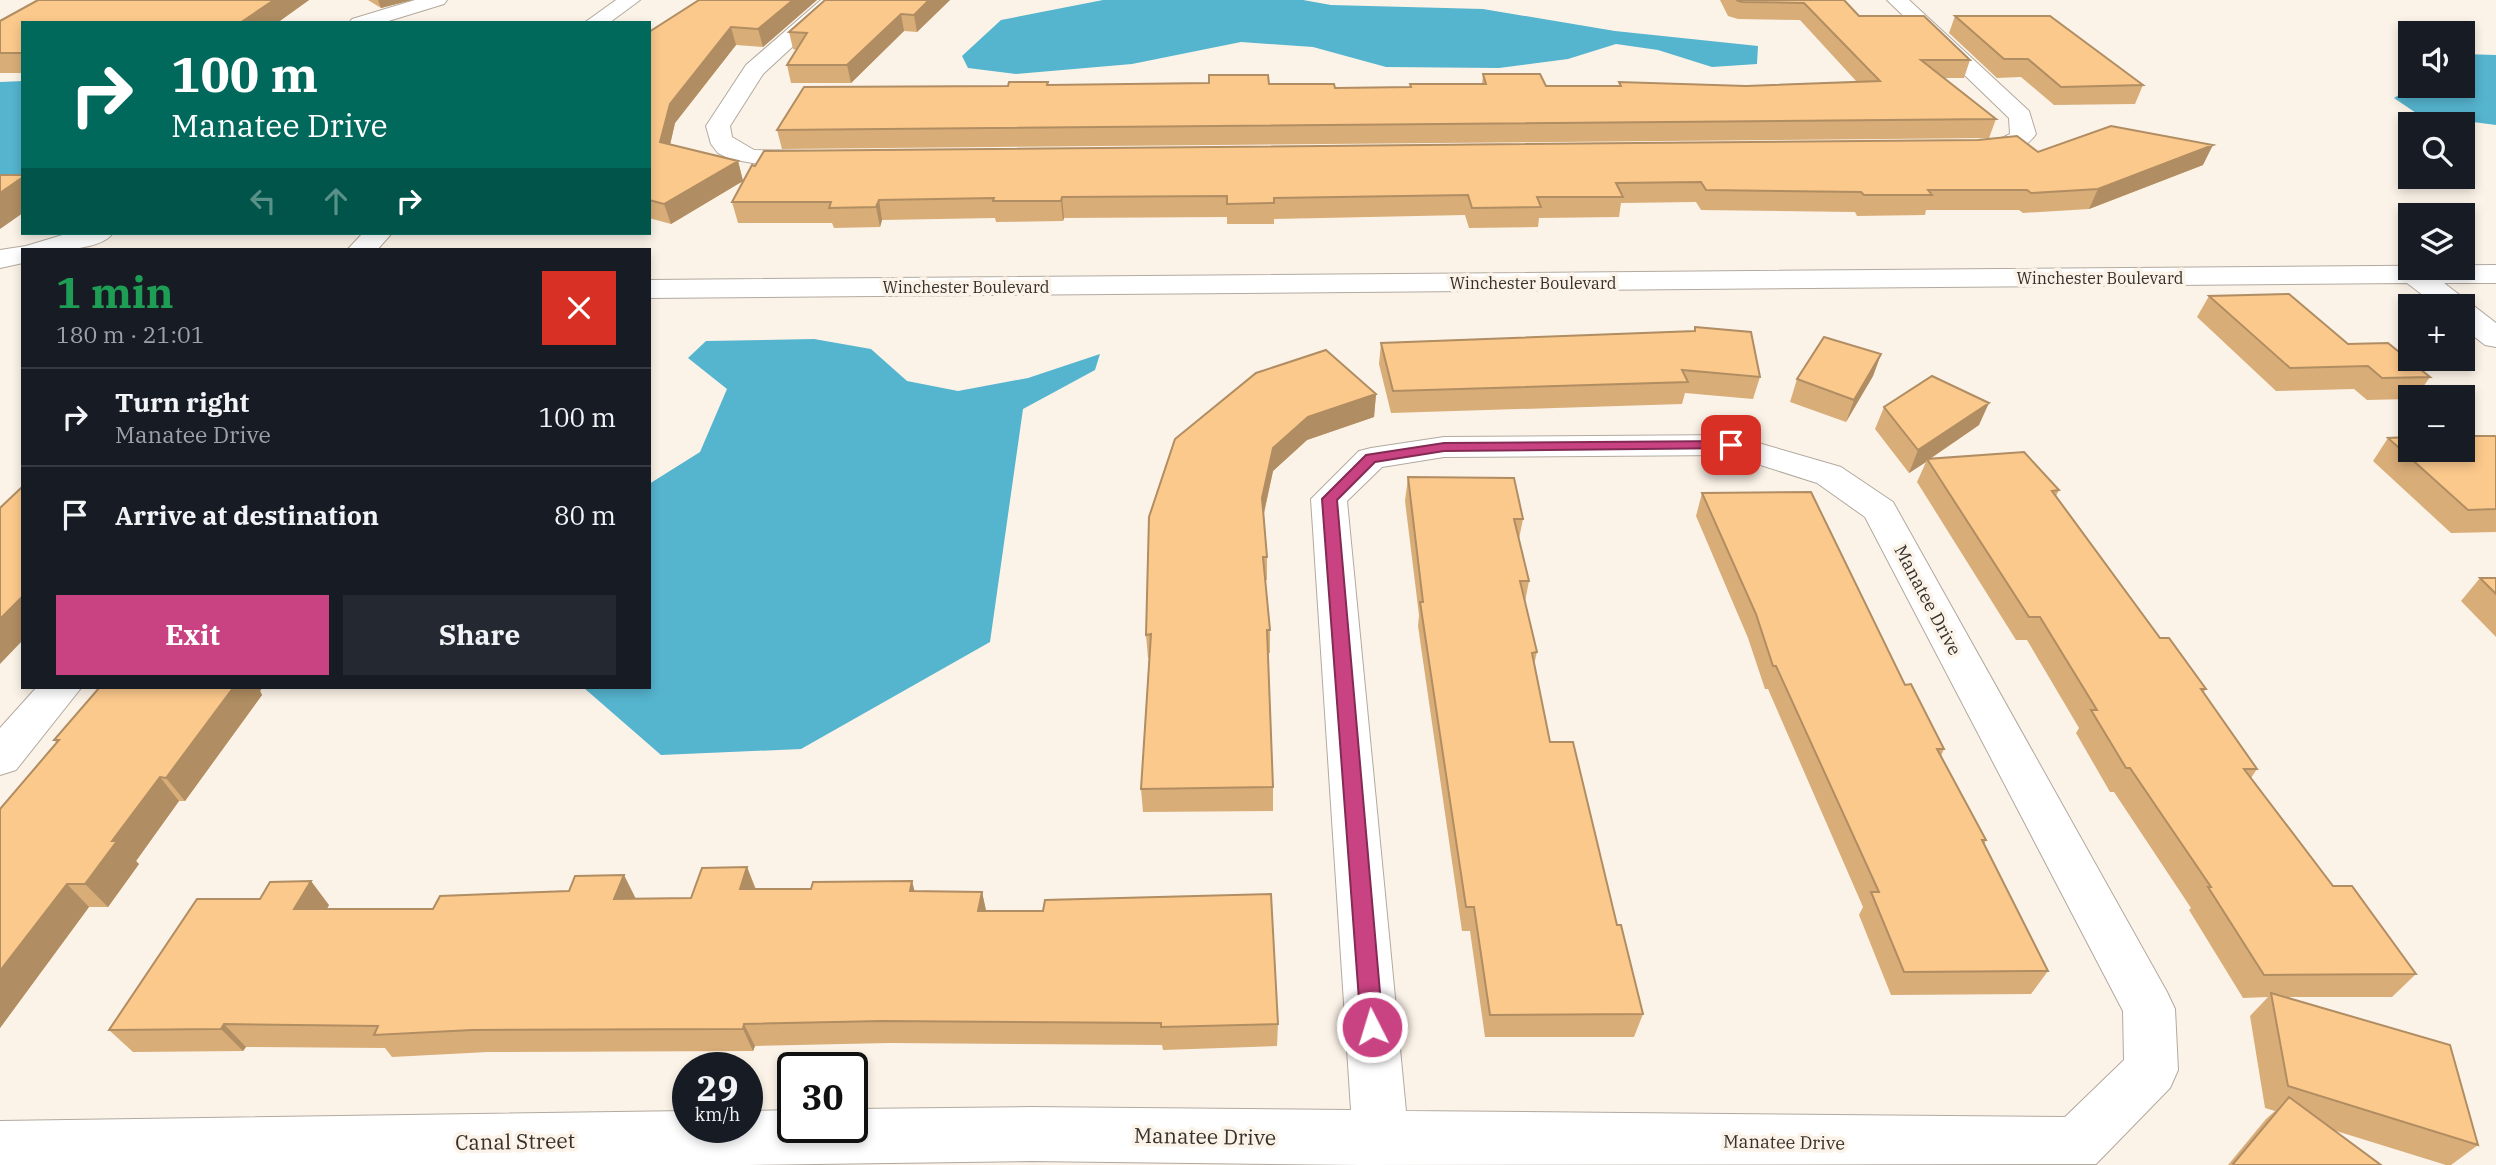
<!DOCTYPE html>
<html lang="en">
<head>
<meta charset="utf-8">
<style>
  body { margin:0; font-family:"IBM Plex Serif",serif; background:#242831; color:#f1f3f6; height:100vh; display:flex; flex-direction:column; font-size:26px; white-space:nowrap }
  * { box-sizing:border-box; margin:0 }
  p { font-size:23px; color:#9ea1a6 }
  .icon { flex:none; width:38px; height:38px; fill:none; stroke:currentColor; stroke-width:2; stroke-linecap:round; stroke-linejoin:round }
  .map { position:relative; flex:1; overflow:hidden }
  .panel { position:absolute; left:21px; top:248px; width:630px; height:441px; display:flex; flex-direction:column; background:#171b24; border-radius:0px; box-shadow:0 4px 10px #0003 }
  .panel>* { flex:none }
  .hud { position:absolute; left:21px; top:21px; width:630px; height:214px; border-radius:0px; box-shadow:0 4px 10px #0003; background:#00695c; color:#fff; overflow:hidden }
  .controls { position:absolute; left:2398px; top:21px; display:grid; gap:14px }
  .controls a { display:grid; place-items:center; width:77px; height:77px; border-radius:0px; background:#171b24; box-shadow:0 4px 10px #0003; font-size:35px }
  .speed { position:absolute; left:672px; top:1052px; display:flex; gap:14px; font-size:35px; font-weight:700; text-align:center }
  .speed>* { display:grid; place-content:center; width:91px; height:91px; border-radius:50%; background:#171b24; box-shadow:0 4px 10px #0003; line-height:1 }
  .speed small { font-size:18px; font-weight:400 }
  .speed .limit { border:4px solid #111; border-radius:10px; background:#fff; color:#111 }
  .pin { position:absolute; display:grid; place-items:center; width:60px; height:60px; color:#fff; margin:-30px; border-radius:14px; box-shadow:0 4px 10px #0006 }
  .me { position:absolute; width:77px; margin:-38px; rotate:355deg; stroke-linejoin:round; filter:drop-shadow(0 0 5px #0008) }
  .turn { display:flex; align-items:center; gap:24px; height:147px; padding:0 35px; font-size:32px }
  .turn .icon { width:91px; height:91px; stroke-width:2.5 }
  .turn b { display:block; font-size:49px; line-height:60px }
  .lanes { display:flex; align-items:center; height:66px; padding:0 35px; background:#0003; justify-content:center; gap:35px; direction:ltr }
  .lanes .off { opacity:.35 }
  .round { display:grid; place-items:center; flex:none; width:74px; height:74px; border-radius:0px; background:#242831 }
  .headline { display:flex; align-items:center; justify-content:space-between; height:119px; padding:0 35px }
  h1 { font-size:42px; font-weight:700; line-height:52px; color:#1e9e55 }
  .cta { display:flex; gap:14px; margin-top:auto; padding:14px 35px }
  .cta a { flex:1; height:80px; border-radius:0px; background:#c94282; color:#fff; font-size:28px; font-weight:700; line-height:80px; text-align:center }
  .cta a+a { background:#242831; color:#f1f3f6 }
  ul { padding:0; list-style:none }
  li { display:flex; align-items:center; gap:21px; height:98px; padding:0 35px; border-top:2px solid #363941 }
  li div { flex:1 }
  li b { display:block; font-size:26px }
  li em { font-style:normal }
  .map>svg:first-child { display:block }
  .water { fill:#55b4ce }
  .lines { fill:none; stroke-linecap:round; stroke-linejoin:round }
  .minor-casing { stroke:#b2a99f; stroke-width:2 }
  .minor { fill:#fff; fill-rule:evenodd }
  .wall { fill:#d9ad78 }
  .shaded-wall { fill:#b08d62 }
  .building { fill:#fcc98c; stroke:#b08d62; stroke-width:2 }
  .route { fill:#c94282; stroke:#832b54; stroke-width:2 }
  .labels { text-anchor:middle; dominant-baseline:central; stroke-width:7; stroke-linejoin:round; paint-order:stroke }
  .far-street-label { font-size:16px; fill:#34302c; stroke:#fcf3e8 }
  .street-label { font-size:18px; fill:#34302c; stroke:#fcf3e8 }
  .near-street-label { font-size:21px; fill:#34302c; stroke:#fcf3e8 }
</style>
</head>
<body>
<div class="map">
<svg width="2496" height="1165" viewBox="0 0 2496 1165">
  <rect width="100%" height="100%" fill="#fcf3e8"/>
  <path class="water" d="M 1103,0 L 1303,0 L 1331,5 L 1483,9 L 1615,31 L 1758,46 L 1757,64 L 1712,67 L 1658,50 L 1616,44 L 1568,59 L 1499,68 L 1386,67 L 1313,47 L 1241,42 L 1132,64 L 1016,74 L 968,68 L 962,56 L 1001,20 Z
    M 2462,54 L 2496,55 L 2496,125 L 2419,115 L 2394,98 L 2413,86 L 2462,86 Z
    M 23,81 L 23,180 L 0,180 L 0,82 Z
    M 814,339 L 871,349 L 907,381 L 958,391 L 1028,378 L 1100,354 L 1095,370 L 1023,409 L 990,642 L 801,749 L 661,755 L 584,688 L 649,688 L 649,484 L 700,452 L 727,389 L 688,358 L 706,341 Z"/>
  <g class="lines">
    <g class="minor-casing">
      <path id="minor" d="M 415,0 L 447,0 L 444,4 L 382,23 L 349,23 L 352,19 Z
        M 616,0 L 640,0 L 609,23 L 584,23 Z
        M 821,0 L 843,0 L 763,74 L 730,126 L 732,137 L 754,150 L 812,151 L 821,154 L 825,159 L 821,164 L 770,166 L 730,159 L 718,153 L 711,144 L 706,126 L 746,65 Z
        M 1887,0 L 1909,0 L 2029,111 L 2036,134 C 2022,155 1985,161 1962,155 L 1959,150 L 1962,145 L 1998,140 L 2010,134 L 2009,118 Z
        M 69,233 L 113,233 C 99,253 45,250 23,250 L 23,263 L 0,268 L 0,250 L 26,246 Z
        M 363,233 L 392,233 L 377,250 L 347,250 Z
        M 2496,265 L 2496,283 L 2444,283 L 2496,323 L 2496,347 L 2485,345 L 2462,327 L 2462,306 L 2437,306 L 2407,283 L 649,298 L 649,280 Z
        M 1731,435 L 1841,467 L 1893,502 L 2167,992 L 2175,1009 L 2178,1070 L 2170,1088 L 2096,1164 L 1360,1165 L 1030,1161 L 748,1165 L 0,1165 L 0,1121 L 688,1111 L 688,1127 L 747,1127 L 747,1111 L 793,1110 L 793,1127 L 852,1127 L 852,1109 L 1030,1107 L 1351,1110 L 1311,499 L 1359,451 L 1371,448 L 1444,437 ZM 1729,455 L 1817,483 L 1865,517 L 2123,1011 L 2124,1060 L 2065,1117 L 1406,1111 L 1347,501 L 1382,467 L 1444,457 Z
        M 36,688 L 81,688 L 16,770 L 0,775 L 0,728 Z"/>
    </g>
    <use href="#minor" class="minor"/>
  </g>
  <path class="wall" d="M 309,0 L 277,23 L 23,23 L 23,73 L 0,73 L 0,21 Z
    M 368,0 L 412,0 L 381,8 Z
    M 699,0 L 817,0 L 763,47 L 736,45 L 675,123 L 670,145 L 738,161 L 743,181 L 671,224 L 649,218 L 649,32 Z
    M 950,0 L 917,32 L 904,31 L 851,83 L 791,83 L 787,65 L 797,50 L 793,49 L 789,32 Z
    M 1720,0 L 1844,0 L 1859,16 L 1970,60 L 1964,78 L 1944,78 L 1996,119 L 1989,138 L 782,149 L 777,130 L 1008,86 L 1048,85 L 1269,84 L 1335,88 L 1410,87 L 1410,84 L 1482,84 L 1483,74 L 1546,86 L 1619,86 L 1619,82 L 1746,86 L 1857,82 L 1800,20 L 1738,19 L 1728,16 Z
    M 1955,16 L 2143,85 L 2135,104 L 2054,105 L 2021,77 L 1997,78 L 1949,33 Z
    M 2038,152 L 2203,165 L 2089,209 L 2023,213 L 2019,210 L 1926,210 L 1925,215 L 1857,216 L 1855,212 L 1701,210 L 1696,202 L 1621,203 L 1619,217 L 1539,218 L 1538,227 L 1469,228 L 1465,215 L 1274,219 L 1274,224 L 1227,224 L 1227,217 L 1064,218 L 1063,221 L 996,222 L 995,218 L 882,220 L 880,227 L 834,228 L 832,223 L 738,223 L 732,202 L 755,166 Z
    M 2209,296 L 2348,344 L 2430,377 L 2416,397 L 2410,397 L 2410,399 L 2367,400 L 2354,389 L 2276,391 L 2197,317 Z
    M 1695,327 L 1760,377 L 1753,399 L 1685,393 L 1682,404 L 1391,413 L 1379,364 L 1381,343 L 1694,331 Z
    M 1881,354 L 1873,376 L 1846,422 L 1790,402 L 1797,379 Z
    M 1376,394 L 1374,417 L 1307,440 L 1273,471 L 1264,514 L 1267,557 L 1267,580 L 1265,580 L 1270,630 L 1270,653 L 1268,653 L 1273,787 L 1273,811 L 1143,812 L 1141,789 L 1149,658 L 1148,658 L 1146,635 L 1149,517 Z
    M 1884,407 L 1979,425 L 1930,459 L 2059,490 L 2056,496 L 2160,638 L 2206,689 L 2203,693 L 2257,769 L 2251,778 L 2333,886 L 2416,974 L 2392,997 L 2286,997 L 2478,1145 L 2451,1165 L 2446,1165 L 2333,1130 L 2381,1165 L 2228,1165 L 2266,1119 L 2275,1111 L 2265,1108 L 2250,1016 L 2268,997 L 2243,998 L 2189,910 L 2191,908 L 2114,792 L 2110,792 L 2076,733 L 2079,728 L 2027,640 L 2016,640 L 1917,482 L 1926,462 L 1909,473 L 1875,429 Z
    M 2496,437 L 2496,532 L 2451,533 L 2373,461 L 2388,438 Z
    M 1408,477 L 1523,519 L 1519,539 L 1529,581 L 1525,602 L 1537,652 L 1534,665 L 1550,742 L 1617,925 L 1643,1014 L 1634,1037 L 1485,1037 L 1470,931 L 1462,931 L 1418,626 L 1419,615 L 1405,501 Z
    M 1702,493 L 1905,685 L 1944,749 L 1941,756 L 1986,840 L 1984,845 L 2048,971 L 2031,994 L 1891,995 L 1859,915 L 1863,907 L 1768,689 L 1765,689 L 1748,638 L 1696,516 Z
    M 2480,578 L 2496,578 L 2496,637 L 2461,601 Z
    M 99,688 L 262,688 L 260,691 L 262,695 L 185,801 L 179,801 L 136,861 L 139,864 L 108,907 L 89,907 L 0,1028 L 0,809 L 57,743 L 54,740 Z
    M 747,867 L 756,889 L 982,892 L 986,911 L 1278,1024 L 1277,1046 L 1163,1050 L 1162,1045 L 890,1043 L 755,1046 L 753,1051 L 488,1052 L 392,1057 L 385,1048 L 246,1047 L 243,1051 L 133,1052 L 109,1030 L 260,899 L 329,905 L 327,909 L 433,909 L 636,899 L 691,898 Z"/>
  <path class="shaded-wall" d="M 274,0 L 309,0 L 277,23 L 240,23 Z
    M 378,0 L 412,0 L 381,8 Z
    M 793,0 L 817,0 L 763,47 L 758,29 Z
    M 929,0 L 950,0 L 917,32 L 914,15 Z
    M 901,14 L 904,31 L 851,83 L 847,65 Z
    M 731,27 L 736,45 L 675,123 L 666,162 L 660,142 L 670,104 Z
    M 2213,145 L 2203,165 L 2089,209 L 2098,189 Z
    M 738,161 L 743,181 L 671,224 L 664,204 Z
    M 23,177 L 23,213 L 0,229 L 0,193 Z
    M 1062,197 L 1064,218 L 1063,221 L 1061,201 Z
    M 879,200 L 882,220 L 880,227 L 876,207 Z
    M 1881,354 L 1873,376 L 1846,422 L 1854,400 Z
    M 1376,394 L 1374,417 L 1307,440 L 1273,471 L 1262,521 L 1262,498 L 1273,448 L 1308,417 Z
    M 1989,403 L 1979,425 L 1928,460 L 1927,459 L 1926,462 L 1909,473 L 1918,450 Z
    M 23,596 L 23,640 L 0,664 L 0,619 Z
    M 233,688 L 262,688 L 260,691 L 262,695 L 185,801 L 166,778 Z
    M 160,777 L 179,801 L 136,861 L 139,864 L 108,907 L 85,884 L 112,841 Z
    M 747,867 L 756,891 L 740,889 Z
    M 624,875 L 636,899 L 614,899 Z
    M 311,881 L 329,905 L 313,932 L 294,909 Z
    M 912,881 L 918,904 L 910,891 Z
    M 67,884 L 89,907 L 0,1028 L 0,971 Z
    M 982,892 L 987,915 L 978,911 Z
    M 224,1024 L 246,1047 L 243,1051 L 221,1029 Z
    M 744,1024 L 755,1046 L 753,1051 L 743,1029 Z"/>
  <path class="building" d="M 38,0 L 274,0 L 240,23 L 23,23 L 23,53 L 0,53 L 0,21 Z
    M 699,0 L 793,0 L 758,29 L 731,27 L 670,104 L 660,142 L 738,161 L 664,204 L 649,200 L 649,32 Z
    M 825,0 L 929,0 L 914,15 L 901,14 L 847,65 L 787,65 L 807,33 L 789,32 Z
    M 1736,0 L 1844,0 L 1859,16 L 1924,16 L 1970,60 L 1921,60 L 1996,119 L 777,130 L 804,87 L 1008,86 L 1009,82 L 1048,82 L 1047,85 L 1209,83 L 1209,75 L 1268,75 L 1269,84 L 1334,84 L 1335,88 L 1411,87 L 1410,84 L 1486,84 L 1483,74 L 1540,74 L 1546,86 L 1621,86 L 1619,82 L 1746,86 L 1880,81 L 1804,3 L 1742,2 Z
    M 1955,16 L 2050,16 L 2143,85 L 2061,87 L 2028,59 L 2004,59 Z
    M 2111,126 L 2213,145 L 2098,189 L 2031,193 L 2027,190 L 1928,190 L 1932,195 L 1864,195 L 1861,192 L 1706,190 L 1701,182 L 1616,183 L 1623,197 L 1537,197 L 1541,207 L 1472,208 L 1468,195 L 1274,198 L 1274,203 L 1227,204 L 1227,196 L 1062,197 L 1061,201 L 993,201 L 994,198 L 879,200 L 876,207 L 829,208 L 831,202 L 732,202 L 752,165 L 755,166 L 764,151 L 1978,140 L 2017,136 L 2038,152 Z
    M 0,175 L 23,175 L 23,177 L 0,193 Z
    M 2289,294 L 2348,344 L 2388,343 L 2430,377 L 2382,378 L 2368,366 L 2290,368 L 2209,296 Z
    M 1695,327 L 1751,332 L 1760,377 L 1682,370 L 1688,382 L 1393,391 L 1381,343 L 1695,331 Z
    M 1824,337 L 1881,354 L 1854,400 L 1797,379 Z
    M 1326,350 L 1376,394 L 1308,417 L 1273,448 L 1262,498 L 1267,557 L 1263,557 L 1270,630 L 1267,630 L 1273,787 L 1141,789 L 1151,634 L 1146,635 L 1149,517 L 1175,439 L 1256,373 Z
    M 1932,376 L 1989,403 L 1918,450 L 1884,407 Z
    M 2462,436 L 2495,436 L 2496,437 L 2496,509 L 2468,510 L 2388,438 L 2410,437 L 2410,450 L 2462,450 Z
    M 2024,452 L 2059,490 L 2052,491 L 2160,638 L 2169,638 L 2206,689 L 2201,689 L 2257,769 L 2244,769 L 2333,886 L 2352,886 L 2416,974 L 2264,975 L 2208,887 L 2211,887 L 2130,768 L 2126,768 L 2091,710 L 2097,710 L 2040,617 L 2029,617 L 1927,459 Z
    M 1408,477 L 1514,478 L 1523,519 L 1514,519 L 1529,581 L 1520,581 L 1537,652 L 1532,653 L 1550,742 L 1573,742 L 1617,925 L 1621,925 L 1643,1014 L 1490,1015 L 1474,907 L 1466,907 L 1420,602 L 1423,602 Z
    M 23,486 L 23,596 L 0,619 L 0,508 Z
    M 1811,492 L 1905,685 L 1911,684 L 1944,749 L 1937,749 L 1986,840 L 1982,840 L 2048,971 L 1904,972 L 1871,892 L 1879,892 L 1776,666 L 1773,666 L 1756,614 L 1702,493 Z
    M 2480,578 L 2496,578 L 2496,594 Z
    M 99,688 L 233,688 L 166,778 L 160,777 L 112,841 L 117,841 L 85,884 L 67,884 L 0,971 L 0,809 L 59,740 L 54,740 Z
    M 747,867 L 740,889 L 811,889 L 813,882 L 912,881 L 910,891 L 982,892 L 978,911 L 1043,911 L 1045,900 L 1271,894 L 1278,1024 L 1161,1027 L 1161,1023 L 882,1021 L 744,1024 L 743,1029 L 472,1030 L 374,1035 L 378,1026 L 224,1024 L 221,1029 L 109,1030 L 197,899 L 260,899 L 270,882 L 311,881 L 294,909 L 433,909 L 440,896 L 569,891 L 575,876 L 624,875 L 614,899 L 691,898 L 702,868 Z
    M 2271,993 L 2450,1045 L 2478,1145 L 2288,1086 Z
    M 2289,1097 L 2381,1165 L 2235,1165 L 2233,1164 Z"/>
  <path class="route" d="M 1731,441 L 1736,442 L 1736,448 L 1444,451 L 1375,462 L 1337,500 L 1383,1027 L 1379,1034 L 1372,1037 L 1364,1034 L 1361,1027 L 1322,499 L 1366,455 L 1444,443 Z"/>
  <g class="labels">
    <g class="far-street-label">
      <text x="2100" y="278">Winchester Boulevard</text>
      <text x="1533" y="283">Winchester Boulevard</text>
      <text x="966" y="287">Winchester Boulevard</text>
    </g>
    <g class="street-label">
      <text transform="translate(1928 600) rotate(62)">Manatee Drive</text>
      <text transform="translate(1784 1142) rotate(1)">Manatee Drive</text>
    </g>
    <g class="near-street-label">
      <text transform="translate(1205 1136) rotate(1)">Manatee Drive</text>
      <text transform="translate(515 1141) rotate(-1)">Canal Street</text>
    </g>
  </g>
</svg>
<div class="controls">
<a><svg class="icon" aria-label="sound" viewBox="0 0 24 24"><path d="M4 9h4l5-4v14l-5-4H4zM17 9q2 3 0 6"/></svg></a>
<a><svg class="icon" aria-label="search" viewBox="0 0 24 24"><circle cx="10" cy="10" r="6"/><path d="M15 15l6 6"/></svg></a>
<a><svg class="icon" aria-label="layers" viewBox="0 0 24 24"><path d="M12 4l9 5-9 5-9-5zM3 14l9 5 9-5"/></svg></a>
<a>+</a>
<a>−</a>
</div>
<div class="speed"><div>29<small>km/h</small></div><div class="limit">30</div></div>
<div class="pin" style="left:1731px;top:445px;background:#d93025"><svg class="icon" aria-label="arrive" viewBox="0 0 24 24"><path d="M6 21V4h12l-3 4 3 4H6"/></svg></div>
<svg class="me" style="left:1372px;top:1027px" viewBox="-20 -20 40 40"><circle r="17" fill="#c94282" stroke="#fff" stroke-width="3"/><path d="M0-11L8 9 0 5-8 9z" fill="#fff"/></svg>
<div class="hud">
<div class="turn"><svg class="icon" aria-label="right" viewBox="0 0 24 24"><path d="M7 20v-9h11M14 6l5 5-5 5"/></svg><div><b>100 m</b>Manatee Drive</div></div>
<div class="lanes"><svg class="icon off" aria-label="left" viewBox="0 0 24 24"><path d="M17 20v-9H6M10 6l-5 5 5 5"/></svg><svg class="icon off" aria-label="ahead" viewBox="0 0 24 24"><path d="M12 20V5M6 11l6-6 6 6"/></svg><svg class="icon" aria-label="right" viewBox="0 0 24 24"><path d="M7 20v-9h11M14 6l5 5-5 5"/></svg></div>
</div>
<section class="panel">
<div class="headline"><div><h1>1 min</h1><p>180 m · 21:01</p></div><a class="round" style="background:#d93025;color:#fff"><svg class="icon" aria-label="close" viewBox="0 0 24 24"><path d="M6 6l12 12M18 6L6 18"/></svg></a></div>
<ul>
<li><svg class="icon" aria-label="right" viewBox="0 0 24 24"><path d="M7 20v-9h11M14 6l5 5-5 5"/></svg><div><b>Turn right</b><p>Manatee Drive</p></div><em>100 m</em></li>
<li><svg class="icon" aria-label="arrive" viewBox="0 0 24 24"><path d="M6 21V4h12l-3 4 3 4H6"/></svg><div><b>Arrive at destination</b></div><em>80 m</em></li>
</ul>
<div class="cta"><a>Exit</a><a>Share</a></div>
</section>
</div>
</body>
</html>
